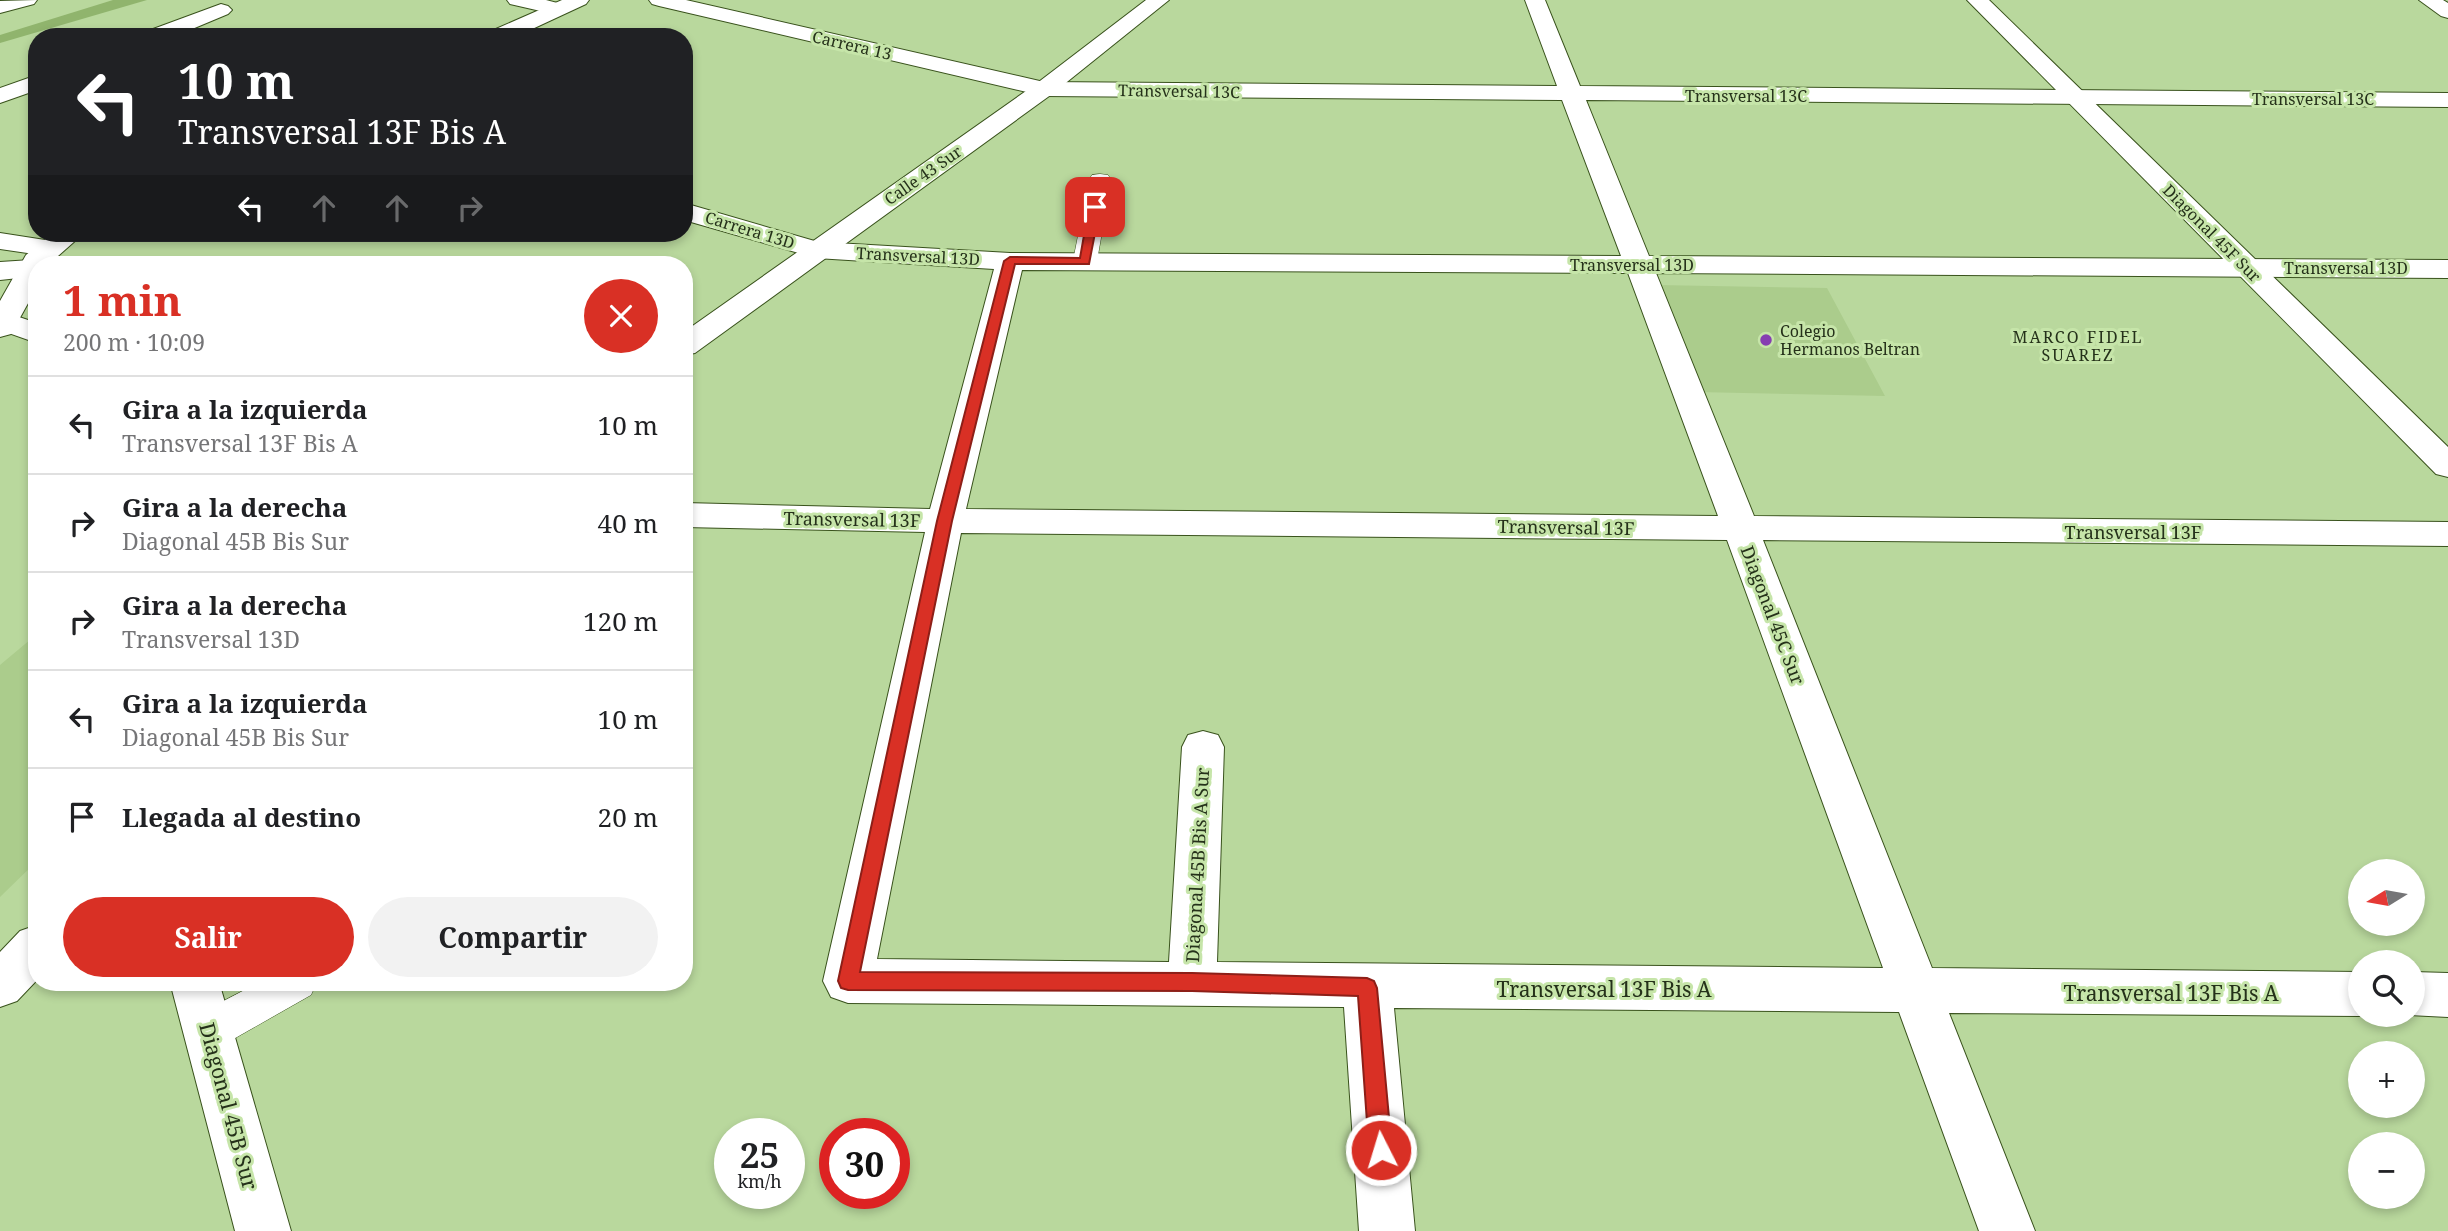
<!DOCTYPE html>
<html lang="es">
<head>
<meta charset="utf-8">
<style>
  body { margin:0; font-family:"Noto Serif",serif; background:#f2f2f2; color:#202124; height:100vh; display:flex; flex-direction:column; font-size:26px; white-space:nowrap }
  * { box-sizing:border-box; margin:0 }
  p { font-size:23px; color:#757577 }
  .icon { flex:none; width:38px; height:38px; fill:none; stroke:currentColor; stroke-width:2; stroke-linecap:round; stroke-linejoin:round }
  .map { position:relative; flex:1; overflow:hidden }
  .panel { position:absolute; left:28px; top:256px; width:665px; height:735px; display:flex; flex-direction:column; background:#fff; border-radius:28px; box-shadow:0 4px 10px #0003 }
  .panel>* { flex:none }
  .guide { position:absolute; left:28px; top:28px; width:665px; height:214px; border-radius:28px; box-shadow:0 4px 10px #0003; background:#202124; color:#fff; overflow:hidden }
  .needle { width:46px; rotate:259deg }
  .tools { position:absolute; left:2348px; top:859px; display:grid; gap:14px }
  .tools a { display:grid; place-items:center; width:77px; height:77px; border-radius:50%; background:#fff; box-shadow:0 4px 10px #0003; font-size:35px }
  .speed { position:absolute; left:714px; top:1118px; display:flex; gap:14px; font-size:35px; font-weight:700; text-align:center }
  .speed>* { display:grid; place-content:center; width:91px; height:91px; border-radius:50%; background:#fff; box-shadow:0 4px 10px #0003; line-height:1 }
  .speed small { font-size:18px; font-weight:400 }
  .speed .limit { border:10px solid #d22; background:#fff; color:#111 }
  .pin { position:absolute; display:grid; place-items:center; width:60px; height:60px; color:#fff; margin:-30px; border-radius:14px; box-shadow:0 4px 10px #0006 }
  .me { position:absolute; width:77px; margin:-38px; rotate:355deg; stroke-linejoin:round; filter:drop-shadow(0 0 5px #0008) }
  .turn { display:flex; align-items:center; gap:24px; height:147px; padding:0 35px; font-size:32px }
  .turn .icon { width:91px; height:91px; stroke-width:2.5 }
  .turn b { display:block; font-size:49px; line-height:60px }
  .lanes { display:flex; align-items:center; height:66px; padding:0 35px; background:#0003; justify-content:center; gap:35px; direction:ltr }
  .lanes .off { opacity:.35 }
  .round { display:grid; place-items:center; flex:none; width:74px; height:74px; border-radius:37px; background:#f2f2f2 }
  .headline { display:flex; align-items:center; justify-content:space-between; height:119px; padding:0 35px }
  h1 { font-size:42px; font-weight:700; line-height:52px; color:#d93025 }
  .cta { display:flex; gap:14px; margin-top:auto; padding:14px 35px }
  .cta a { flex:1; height:80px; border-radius:42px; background:#d93025; color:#fff; font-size:28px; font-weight:700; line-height:80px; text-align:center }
  .cta a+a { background:#f2f2f2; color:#202124 }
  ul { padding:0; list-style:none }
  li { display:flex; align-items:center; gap:21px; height:98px; padding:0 35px; border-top:2px solid #e0e0e0 }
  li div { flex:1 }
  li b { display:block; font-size:26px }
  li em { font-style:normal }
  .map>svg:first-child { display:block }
  .built { fill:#abcc8c }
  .green { fill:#90b46d }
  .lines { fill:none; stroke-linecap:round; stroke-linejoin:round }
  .lane-casing { stroke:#39521c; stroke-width:1 }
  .street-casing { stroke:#39521c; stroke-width:2 }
  .secondary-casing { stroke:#39521c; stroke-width:2 }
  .lane { fill:#fff; fill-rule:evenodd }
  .street { fill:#fff; fill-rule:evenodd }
  .secondary { fill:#fff; fill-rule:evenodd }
  .route { fill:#d93025; stroke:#8d1f18; stroke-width:2 }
  .poi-dot { fill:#863eb1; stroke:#c6e5a9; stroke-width:2.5 }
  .labels { text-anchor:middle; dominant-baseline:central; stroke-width:6; stroke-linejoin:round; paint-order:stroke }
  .far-street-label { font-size:16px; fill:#25311a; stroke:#c6e5a9 }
  .far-poi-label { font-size:16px; fill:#25311a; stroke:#c6e5a9; text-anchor:start }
  .far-neighbourhood-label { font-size:16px; letter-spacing:2px; fill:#25311a; stroke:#c6e5a9 }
  .street-label { font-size:18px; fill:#25311a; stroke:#c6e5a9 }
  .near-street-label { font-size:21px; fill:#25311a; stroke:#c6e5a9 }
</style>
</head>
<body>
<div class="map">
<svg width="2448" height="1231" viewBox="0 0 2448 1231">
  <rect width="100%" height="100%" fill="#b9d89d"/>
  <path class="built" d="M 1657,285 L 1827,288 L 1885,396 L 1696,392 Z
    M 37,634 L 37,861 L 0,897 L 0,665 Z"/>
  <path class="green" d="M 113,0 L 147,0 L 0,43 L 0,35 Z"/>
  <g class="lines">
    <g class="lane-casing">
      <path id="lane" d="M 1100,174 L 1108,175 L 1111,180 L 1097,261 L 1093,266 L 1077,266 L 1073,261 L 1089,180 L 1092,175 Z
        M 260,982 L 317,982 L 311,995 L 223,1045 L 208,1050 L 193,1045 L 187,1031 L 193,1017 Z"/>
    </g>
    <g class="street-casing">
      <path id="street" d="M 37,0 L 34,4 L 0,13 L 0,1 Z
        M 507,0 L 546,0 L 565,5 L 569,9 L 565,13 L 558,15 L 510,4 Z
        M 649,0 L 686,0 L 1044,82 L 1557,86 L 1525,0 L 1545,0 L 1580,86 L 2448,93 L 2448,107 L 1586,100 L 1649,256 L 2448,260 L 2448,278 L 1656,273 L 1754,516 L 2448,522 L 2448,546 L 1763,540 L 1932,968 L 2361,972 L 2361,1015 L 2365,1015 L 2361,1016 L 1949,1013 L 2035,1231 L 1979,1231 L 1899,1012 L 1394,1008 L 1415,1231 L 1359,1231 L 1344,1007 L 848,1003 L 831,997 L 823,981 L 925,532 L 684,527 L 684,503 L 930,509 L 994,269 L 816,258 L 684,220 L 684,203 L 818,242 L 1010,253 L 1621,256 L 1562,100 L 1044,96 L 659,6 L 652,4 ZM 1022,270 L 1628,273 L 1718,516 L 966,509 ZM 961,533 L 1727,540 L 1883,968 L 1217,962 L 1224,747 L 1218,735 L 1203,731 L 1188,735 L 1182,747 L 1169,962 L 877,959 Z
        M 221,4 L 228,6 L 232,10 L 228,14 L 173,37 L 142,37 L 145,32 Z
        M 37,75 L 37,90 L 0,103 L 0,88 Z
        M 0,233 L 58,242 L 62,248 L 58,254 L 48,256 L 0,249 Z
        M 31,260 L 42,264 L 37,264 L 37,276 L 0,280 L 0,262 Z
        M 4,312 L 37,323 L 37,343 L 0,330 L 0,313 Z
        M 37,925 L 37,980 L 17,1001 L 0,1007 L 0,952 L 20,931 Z
        M 2413,972 L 2448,973 L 2448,1017 L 2409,1015 L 2413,1015 Z"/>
    </g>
    <g class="secondary-casing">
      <path id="secondary" d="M 562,0 L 589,0 L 586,4 L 515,37 L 486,37 L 489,32 Z
        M 1146,0 L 1169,0 L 1052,94 L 695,353 L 684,355 L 684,332 L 1036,84 Z
        M 1967,0 L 1989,0 L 2448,447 L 2448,477 L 2436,474 Z
        M 2419,0 L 2443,0 L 2448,3 L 2448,18 L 2441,16 Z
        M 53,233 L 84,233 L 49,264 L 37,264 L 37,287 L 11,334 L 0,337 L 0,301 L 26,255 Z
        M 170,982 L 219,982 L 291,1231 L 235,1231 Z"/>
    </g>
    <use href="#lane" class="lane"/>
    <use href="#street" class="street"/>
    <use href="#secondary" class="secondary"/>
  </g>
  <path class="route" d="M 1095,204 L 1100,207 L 1089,264 L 1015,264 L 952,521 L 860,972 L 1192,973 L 1367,978 L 1374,981 L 1377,988 L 1392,1150 L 1388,1158 L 1381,1161 L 1373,1158 L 1369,1150 L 1358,996 L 1192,991 L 848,990 L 841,988 L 838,981 L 937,521 L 1004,261 L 1010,257 L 1080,258 L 1089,207 Z"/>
  <circle class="poi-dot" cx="1766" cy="340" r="7"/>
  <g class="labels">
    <g class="far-street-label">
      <text transform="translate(852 45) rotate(13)">Carrera 13</text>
      <text transform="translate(1179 91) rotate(1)">Transversal 13C</text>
      <text x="1746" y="96">Transversal 13C</text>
      <text x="2313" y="99">Transversal 13C</text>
      <text transform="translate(923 175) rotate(-35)">Calle 43 Sur</text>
      <text transform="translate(750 230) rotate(17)">Carrera 13D</text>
      <text transform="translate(2212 233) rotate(45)">Diagonal 45F Sur</text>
      <text transform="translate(918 256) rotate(3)">Transversal 13D</text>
      <text x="1632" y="265">Transversal 13D</text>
      <text x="2346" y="268">Transversal 13D</text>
    </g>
    <g class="far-poi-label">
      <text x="1780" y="331">Colegio<tspan x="1780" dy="18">Hermanos Beltran</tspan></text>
    </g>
    <g class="far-neighbourhood-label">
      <text x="2078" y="337">MARCO FIDEL<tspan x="2078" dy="18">SUAREZ</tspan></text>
    </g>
    <g class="street-label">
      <text transform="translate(852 519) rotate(1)">Transversal 13F</text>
      <text transform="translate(1566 527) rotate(1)">Transversal 13F</text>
      <text x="2133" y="532">Transversal 13F</text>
      <text transform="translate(1773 615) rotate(69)">Diagonal 45C Sur</text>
      <text transform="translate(1197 865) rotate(-87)">Diagonal 45B Bis A Sur</text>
    </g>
    <g class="near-street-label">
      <text x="1604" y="989">Transversal 13F Bis A</text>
      <text x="2171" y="993">Transversal 13F Bis A</text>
      <text transform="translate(229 1106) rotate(75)">Diagonal 45B Sur</text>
    </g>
  </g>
</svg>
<div class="tools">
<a><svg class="needle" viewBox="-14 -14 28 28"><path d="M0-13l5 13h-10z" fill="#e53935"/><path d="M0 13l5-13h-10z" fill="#757577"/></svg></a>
<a><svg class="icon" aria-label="search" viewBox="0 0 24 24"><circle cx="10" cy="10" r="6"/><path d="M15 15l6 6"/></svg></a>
<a>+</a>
<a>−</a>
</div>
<div class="speed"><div>25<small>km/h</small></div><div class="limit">30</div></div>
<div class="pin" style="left:1095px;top:207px;background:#d93025"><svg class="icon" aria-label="arrive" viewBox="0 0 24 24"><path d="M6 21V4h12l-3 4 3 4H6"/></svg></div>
<svg class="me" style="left:1381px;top:1150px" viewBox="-20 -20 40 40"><circle r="17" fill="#d93025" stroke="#fff" stroke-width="3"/><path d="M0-11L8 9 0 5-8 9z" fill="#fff"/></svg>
<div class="guide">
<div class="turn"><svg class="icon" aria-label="left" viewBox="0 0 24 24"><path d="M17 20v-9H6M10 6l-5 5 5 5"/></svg><div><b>10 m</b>Transversal 13F Bis A</div></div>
<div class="lanes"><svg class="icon" aria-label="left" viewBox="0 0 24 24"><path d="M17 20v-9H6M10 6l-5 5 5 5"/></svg><svg class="icon off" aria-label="ahead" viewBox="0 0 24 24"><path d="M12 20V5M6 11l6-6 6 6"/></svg><svg class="icon off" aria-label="ahead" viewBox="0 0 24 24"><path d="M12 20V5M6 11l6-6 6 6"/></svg><svg class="icon off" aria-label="right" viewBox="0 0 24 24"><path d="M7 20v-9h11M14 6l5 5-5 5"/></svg></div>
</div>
<section class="panel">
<div class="headline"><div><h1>1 min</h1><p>200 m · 10:09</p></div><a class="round" style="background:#d93025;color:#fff"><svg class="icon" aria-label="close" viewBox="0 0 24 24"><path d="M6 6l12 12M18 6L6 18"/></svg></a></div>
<ul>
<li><svg class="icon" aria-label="left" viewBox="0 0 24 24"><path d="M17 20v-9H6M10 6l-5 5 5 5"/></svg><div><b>Gira a la izquierda</b><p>Transversal 13F Bis A</p></div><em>10 m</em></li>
<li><svg class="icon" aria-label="right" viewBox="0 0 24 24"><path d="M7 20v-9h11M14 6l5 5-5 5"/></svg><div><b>Gira a la derecha</b><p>Diagonal 45B Bis Sur</p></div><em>40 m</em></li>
<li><svg class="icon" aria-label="right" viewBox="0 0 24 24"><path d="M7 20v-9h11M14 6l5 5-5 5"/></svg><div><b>Gira a la derecha</b><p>Transversal 13D</p></div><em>120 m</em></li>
<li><svg class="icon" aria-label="left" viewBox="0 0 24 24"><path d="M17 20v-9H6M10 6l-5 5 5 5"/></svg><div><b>Gira a la izquierda</b><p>Diagonal 45B Bis Sur</p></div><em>10 m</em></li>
<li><svg class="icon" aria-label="arrive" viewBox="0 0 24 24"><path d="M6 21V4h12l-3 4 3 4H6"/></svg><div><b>Llegada al destino</b></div><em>20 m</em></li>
</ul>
<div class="cta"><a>Salir</a><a>Compartir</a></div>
</section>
</div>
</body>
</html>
